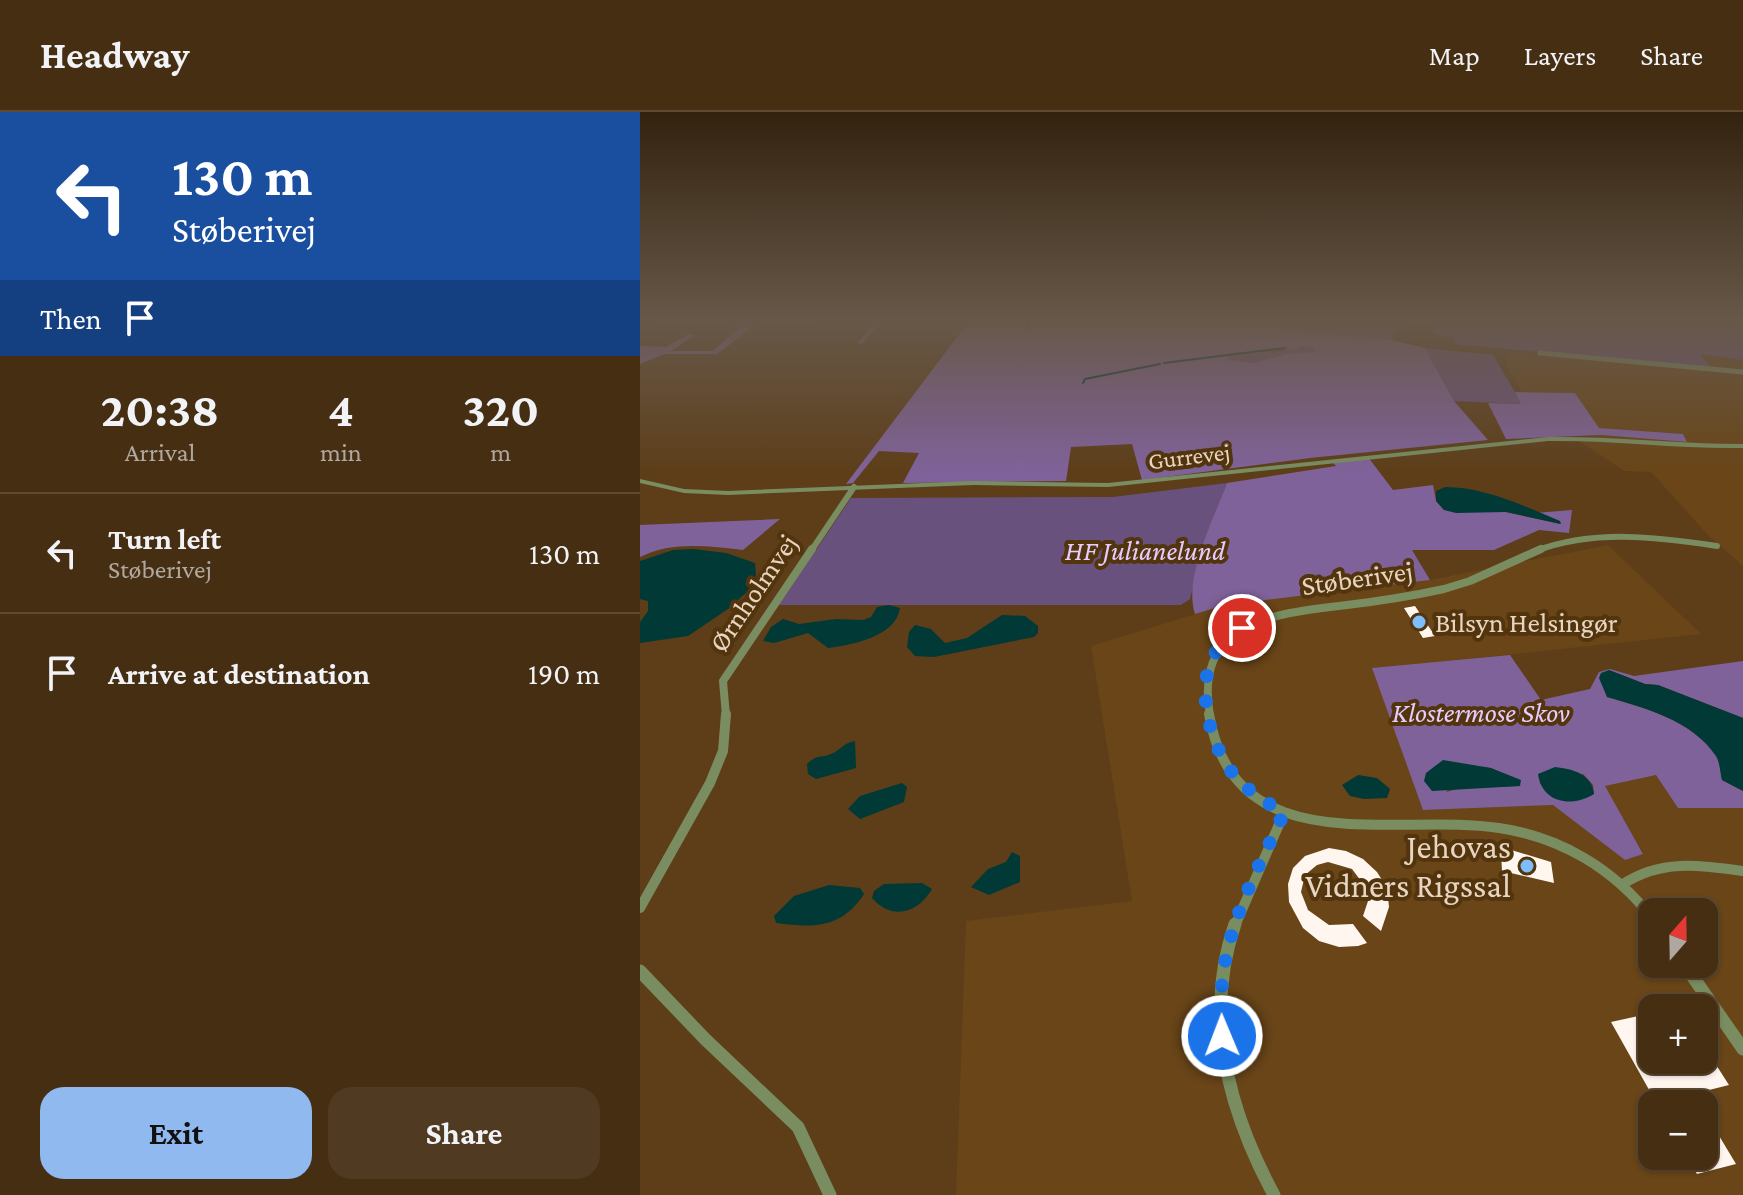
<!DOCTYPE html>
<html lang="en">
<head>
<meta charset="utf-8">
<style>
  body { margin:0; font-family:"Crimson Pro",serif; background:#503a21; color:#f1f3f6; height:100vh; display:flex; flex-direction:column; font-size:30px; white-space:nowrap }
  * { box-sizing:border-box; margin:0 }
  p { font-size:26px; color:#b0a8a0 }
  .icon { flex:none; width:44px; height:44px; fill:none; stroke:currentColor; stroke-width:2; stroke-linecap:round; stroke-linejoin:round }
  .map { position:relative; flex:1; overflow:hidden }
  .sheet { display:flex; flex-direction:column; background:#462e13; width:640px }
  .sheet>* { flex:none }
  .hud { background:#1a4fa0; color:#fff; overflow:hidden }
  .needle { width:52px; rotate:20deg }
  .controls { position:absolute; left:998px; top:786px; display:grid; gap:16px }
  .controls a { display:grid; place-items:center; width:80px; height:80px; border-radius:16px; background:#462e13; box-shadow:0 2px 6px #0004,0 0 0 2px #5e4a33; font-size:40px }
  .pin { position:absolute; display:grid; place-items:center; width:68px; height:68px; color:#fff; margin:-34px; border:4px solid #fff; border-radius:50%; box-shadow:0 2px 8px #0007 }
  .me { position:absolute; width:88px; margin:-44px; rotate:359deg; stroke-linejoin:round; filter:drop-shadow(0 0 6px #0008) }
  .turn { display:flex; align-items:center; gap:28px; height:168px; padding:0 40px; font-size:36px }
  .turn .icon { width:104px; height:104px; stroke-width:2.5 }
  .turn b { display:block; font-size:56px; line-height:68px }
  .then { display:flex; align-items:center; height:76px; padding:0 40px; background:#0003; gap:16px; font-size:30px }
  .eta { display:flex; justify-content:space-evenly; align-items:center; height:136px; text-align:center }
  .eta b { font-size:48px; font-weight:700; line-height:56px }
  .action { display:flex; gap:16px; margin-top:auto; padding:16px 40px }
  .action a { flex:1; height:92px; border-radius:24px; background:#90b9f0; color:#111; font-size:32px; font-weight:700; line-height:92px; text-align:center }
  .action a+a { background:#503a21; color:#f1f3f6 }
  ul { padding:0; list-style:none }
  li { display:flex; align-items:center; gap:24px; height:120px; padding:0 40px; border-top:2px solid #5e4a33 }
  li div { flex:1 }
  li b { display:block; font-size:30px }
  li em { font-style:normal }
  header { display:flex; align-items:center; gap:48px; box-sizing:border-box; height:112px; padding:0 40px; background:#462e13; border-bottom:2px solid #5e4a33 }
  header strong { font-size:38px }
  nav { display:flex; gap:44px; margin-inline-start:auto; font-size:28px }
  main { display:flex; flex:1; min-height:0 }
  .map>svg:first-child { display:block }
  .built { fill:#694518; fill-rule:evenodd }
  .green { fill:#69517d }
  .forest { fill:#80629a; fill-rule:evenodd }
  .water { fill:#003936 }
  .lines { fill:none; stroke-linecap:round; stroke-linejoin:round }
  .stream { stroke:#003936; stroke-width:2 }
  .building { fill:#fff7ef }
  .minor-far4 { stroke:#798d60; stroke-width:5 }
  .minor-far3 { stroke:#798d60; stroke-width:6 }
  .minor-far2 { stroke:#798d60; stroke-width:8 }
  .minor-far1 { stroke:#798d60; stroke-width:10 }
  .minor { stroke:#798d60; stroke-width:13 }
  .tertiary { fill:#798d60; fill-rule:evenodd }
  .route { stroke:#1a73e8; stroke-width:14; stroke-dasharray:0 25.2 }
  .poi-dot { fill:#7ebdf9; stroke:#52340d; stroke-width:3 }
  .labels { text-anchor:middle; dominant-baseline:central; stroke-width:8; stroke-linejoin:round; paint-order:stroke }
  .far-street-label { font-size:24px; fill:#e8d5c1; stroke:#52340d }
  .park-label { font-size:28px; font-style:italic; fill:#e6ccff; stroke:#52340d }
  .street-label { font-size:28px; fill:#e8d5c1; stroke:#52340d }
  .poi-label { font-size:28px; fill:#e8d5c1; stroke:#52340d; text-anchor:start }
  .near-poi-label { font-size:34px; fill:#e8d5c1; stroke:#52340d; text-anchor:end }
</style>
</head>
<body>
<header>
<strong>Headway</strong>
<nav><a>Map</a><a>Layers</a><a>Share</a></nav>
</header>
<main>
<section class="sheet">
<div class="hud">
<div class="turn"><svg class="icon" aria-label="left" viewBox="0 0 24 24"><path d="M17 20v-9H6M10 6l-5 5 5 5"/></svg><div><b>130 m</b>Støberivej</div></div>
<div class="then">Then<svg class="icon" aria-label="arrive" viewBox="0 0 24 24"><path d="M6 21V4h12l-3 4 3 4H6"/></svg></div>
</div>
<div class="eta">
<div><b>20:38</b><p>Arrival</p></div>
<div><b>4</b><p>min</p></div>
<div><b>320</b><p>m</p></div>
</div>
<ul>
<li><svg class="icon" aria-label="left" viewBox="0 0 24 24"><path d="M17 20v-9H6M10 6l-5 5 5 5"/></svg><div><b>Turn left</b><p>Støberivej</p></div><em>130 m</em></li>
<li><svg class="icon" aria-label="arrive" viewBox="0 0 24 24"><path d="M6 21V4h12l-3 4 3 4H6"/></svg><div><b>Arrive at destination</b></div><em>190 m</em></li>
</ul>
<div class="action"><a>Exit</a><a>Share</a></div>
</section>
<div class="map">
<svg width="1103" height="1083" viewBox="0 0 1103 1083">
  <rect width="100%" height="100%" fill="#5d3e19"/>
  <path class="built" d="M 868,240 L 1073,259 L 1059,242 L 1103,248 L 1103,454 L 1067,422 L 1011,360 L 985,359 L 937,328 L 961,323 L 1046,330 L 1043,322 L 959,316 L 935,281 L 882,280 L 866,253 Z
    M 968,433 L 1061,522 L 733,557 L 783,698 L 913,693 L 985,748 L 1003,741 L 964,674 L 1016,663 L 1038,696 L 1103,696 L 1103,1083 L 316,1083 L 326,809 L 492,789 L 451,534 L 585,493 L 790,468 ZM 1012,800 L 1064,800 L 1064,852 L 1012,852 ZM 1012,896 L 1064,896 L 1064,948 L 1012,948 ZM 1012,992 L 1064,992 L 1064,1044 L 1012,1044 Z"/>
  <path class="green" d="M 635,208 L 903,208 L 916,214 L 946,217 L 943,208 L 1057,208 L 1103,214 L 1103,248 L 1060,242 L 1071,256 L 814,232 L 815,225 L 794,223 L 791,212 L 755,214 L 751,228 L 644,219 Z
    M 659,234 L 672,235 L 677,240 L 647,242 L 614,251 L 587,248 L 590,241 L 643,239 Z
    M 785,236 L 853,243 L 882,292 L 814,289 Z
    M 587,371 L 564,432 L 550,487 L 541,493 L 139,493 L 211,386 L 473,385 Z"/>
  <path class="forest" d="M 25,208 L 239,212 L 222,232 L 218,231 L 231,214 L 118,211 L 77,242 L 24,242 L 0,252 L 0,234 L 26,235 L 49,222 L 55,223 L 31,239 L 73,239 L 99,216 L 87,212 L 16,212 Z
    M 330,208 L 635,208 L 644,219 L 752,228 L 785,236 L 814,289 L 848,328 L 670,346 L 502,368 L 492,332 L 431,335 L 426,369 L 263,371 L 279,341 L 239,339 L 213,371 L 206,372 ZM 659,234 L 672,235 L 676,240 L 647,242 L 614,251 L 587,248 L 590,241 L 657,237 Z
    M 875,280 L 935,281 L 959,316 L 1043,322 L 1047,330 L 961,323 L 866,327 L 848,291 L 881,292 Z
    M 728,345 L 753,378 L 793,373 L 796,389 L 804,398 L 866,400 L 920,412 L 919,409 L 895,401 L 932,398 L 929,421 L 899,418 L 854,438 L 772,438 L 790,468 L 585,493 L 555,502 C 543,467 574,406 587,371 L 696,354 L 691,348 Z
    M 140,407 L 103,438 C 68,434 32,429 0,445 L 0,413 Z
    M 870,543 L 901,588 L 950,577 L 959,560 L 970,557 L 994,564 L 1103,549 L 1103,606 L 1018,573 L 1005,572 L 969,558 L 967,585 C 1005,596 1053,609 1076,644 C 1080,650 1081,661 1082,668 L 1103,679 L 1103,696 L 1038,696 L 1016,663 L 965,674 L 1003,742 L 985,748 L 913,693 L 783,698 L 732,556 ZM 828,654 L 851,656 L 880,674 L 821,676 L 806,680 ZM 943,662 L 953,673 L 954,682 L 913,686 L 899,670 Z"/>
  <path class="water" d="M 805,375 C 845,375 884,394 920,409 L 921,412 L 866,400 L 816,401 L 804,398 L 796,389 L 796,379 Z
    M 53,437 L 86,441 L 115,451 L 116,464 L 108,479 L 88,497 L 48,524 L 0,531 L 0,510 L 8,499 L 8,489 L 0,487 L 0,449 L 33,438 Z
    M 249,493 L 260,496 C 256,525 211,533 188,536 L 168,521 L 134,531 L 123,529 L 131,515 L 143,507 L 159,512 L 196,507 L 223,508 L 231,505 L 237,495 Z
    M 362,503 L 385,504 L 398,514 L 398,521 L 394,525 L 294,545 L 275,544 L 267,535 L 269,520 L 275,513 L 291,517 L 305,531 L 327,526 Z
    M 969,558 L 1005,572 L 1018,573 L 1103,606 L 1103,679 L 1082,668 C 1080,661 1080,650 1076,644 C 1052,608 1005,596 967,585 L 959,566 L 961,561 Z
    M 215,629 L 216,656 L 176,667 L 168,662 L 167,652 C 179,641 179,647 191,642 C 201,638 203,631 215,629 Z
    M 803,648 L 851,656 L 881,668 L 880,674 L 792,679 L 784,669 L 786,661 Z
    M 915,655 C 933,657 952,662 954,682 C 932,696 902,691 898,662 Z
    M 718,663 L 737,666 L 750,677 L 747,686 L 724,687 L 710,684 L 702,673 Z
    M 262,671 L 267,675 L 264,690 L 220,707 L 208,697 L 220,684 Z
    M 372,740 L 380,744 L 380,770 L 349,783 L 331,775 L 348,757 L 366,750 Z
    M 282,771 L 292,777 C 278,801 252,809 232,786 L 234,779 L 244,772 Z
    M 189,773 L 220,776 L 224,782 C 201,817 173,816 136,811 L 134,804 L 154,784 Z"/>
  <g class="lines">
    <path class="stream" d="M 386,217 L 390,208
      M 524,251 L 645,236
      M 443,271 L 445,267 L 520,252"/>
  </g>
  <path class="building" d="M 775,494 L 795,524 L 783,526 L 764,496 Z
    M 689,736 L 706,739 L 723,747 L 737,760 L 747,776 L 749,795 L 741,819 L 723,804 L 728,789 L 727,777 L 712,757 L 688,750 L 677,753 L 665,763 L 661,780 L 668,798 L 689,813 L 713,812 L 727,831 L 718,834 L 699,835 L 679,829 L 663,816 L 649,790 L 648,772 L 653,756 L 665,744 Z
    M 868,737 L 911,750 L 914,771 L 862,759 L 861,739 L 868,740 Z
    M 1012,901 L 1012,948 L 1064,948 L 1064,934 L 1089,973 L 1069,978 L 1080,998 L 1066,1002 L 1096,1052 L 1057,1062 L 1046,1044 L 1064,1044 L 1064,992 L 1017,992 L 971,910 Z"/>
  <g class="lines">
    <path class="minor-far4" d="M 900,241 L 1103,260"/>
    <path class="minor-far3" d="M 171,439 L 214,375
      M 896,439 C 954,417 1017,425 1077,434"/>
    <path class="minor-far2" d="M 86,604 L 83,569 L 172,437
      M 570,604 C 553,507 635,502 707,493 C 740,489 772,484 804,477 L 830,469 L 901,437"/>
    <path class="minor-far1" d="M 569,602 C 594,753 756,700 859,716 C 921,725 974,757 1012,806
      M 983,772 C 1021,747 1060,753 1103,759
      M 0,796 L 70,671 L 83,639 L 86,602
      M 595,814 L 644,701"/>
    <path class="minor" d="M 595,812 C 563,905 589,1000 634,1083
      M 1044,852 L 1103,937
      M 0,859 L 65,927 L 158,1015 L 190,1083"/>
    <path class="tertiary" d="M 908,325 C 973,324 1038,332 1103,332 L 1103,336 C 1038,337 973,328 908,329 L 468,375 L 333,373 L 88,383 L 44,381 L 0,371 L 0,367 L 44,377 L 88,379 L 333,369 L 468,371 Z"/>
  </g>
  <linearGradient id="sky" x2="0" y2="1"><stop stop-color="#33220e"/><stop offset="0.58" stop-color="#675849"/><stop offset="1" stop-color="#675849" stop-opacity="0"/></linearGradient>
  <rect width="1103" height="360" fill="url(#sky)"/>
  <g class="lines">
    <path class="route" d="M 582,924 C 582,902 580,878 584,856 C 593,801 621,750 644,701 C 625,689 605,678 591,659 C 570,631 557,579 572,547 C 579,533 590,524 602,516"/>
  </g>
  <g class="poi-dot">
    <circle cx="779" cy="510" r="8"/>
    <circle cx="887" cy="754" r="8"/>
  </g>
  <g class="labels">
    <g class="far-street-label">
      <text transform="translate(549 344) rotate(-7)">Gurrevej</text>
    </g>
    <g class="park-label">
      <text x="505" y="438">HF Julianelund</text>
      <text x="841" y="600">Klostermose Skov</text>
    </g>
    <g class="street-label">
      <text transform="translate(717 466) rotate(-8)">Støberivej</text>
      <text transform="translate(113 481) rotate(-56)">Ørnholmvej</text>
    </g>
    <g class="poi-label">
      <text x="795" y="510">Bilsyn Helsingør</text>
    </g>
    <g class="near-poi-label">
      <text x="871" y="734">Jehovas<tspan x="871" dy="39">Vidners Rigssal</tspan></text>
    </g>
  </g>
</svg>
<div class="controls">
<a><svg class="needle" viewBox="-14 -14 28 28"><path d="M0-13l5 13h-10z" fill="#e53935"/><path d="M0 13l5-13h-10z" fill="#b0a8a0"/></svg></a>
<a>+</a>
<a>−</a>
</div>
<div class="pin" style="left:602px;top:516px;background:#d93025"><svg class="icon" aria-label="arrive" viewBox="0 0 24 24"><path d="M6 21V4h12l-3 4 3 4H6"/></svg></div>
<svg class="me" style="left:582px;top:924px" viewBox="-20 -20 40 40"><circle r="17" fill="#1a73e8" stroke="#fff" stroke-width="3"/><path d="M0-11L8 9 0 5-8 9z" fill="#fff"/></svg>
</div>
</main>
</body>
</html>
